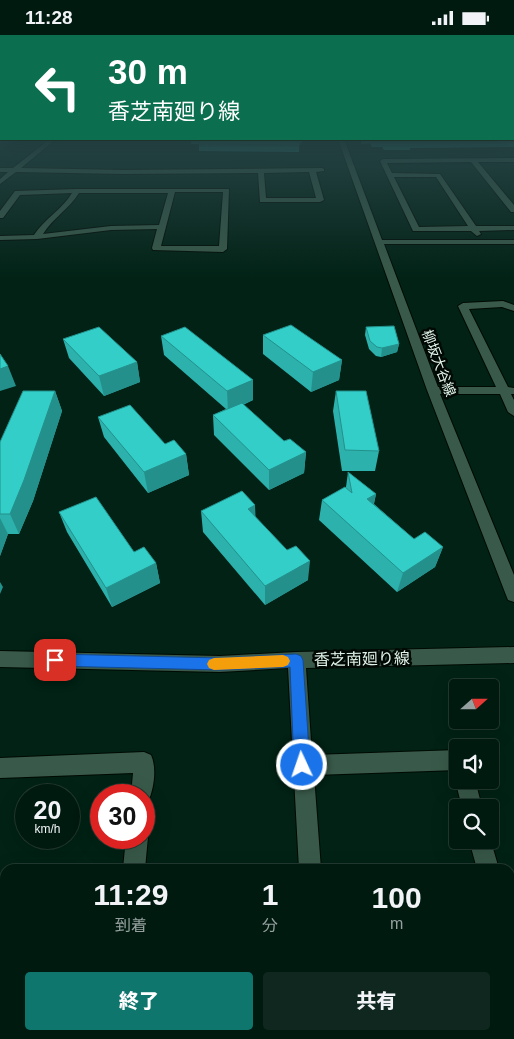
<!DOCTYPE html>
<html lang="ja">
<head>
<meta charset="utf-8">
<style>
  body { margin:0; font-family:Helvetica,"Noto Sans JP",sans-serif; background:#0f271e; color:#f1f3f6; height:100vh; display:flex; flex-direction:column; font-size:19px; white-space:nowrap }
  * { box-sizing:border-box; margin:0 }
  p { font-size:16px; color:#96a19f }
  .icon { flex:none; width:28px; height:28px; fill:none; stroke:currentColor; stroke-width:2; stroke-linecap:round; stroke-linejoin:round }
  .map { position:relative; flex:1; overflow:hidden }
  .panel { position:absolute; left:0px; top:829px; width:515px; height:176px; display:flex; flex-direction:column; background:#011a10; border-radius:15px 15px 0 0; box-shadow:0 5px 20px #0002,0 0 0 1px #233830 }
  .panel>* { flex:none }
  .hud { position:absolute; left:0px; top:0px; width:515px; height:105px; box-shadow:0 5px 20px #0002,0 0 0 1px #233830; background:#0b6e4f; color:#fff; overflow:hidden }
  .needle { width:32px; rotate:69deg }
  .tools { position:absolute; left:449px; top:644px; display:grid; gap:10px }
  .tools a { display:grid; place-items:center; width:50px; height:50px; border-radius:5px; background:#011a10; box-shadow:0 5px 20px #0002,0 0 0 1px #233830; font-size:25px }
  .speed { position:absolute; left:15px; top:749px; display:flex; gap:10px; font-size:25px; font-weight:700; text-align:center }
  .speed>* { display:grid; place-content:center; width:65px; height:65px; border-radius:50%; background:#011a10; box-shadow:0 5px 20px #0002,0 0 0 1px #233830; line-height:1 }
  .speed small { font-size:12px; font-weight:400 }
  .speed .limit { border:8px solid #d22; background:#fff; color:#111 }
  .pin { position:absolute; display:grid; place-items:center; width:42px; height:42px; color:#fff; margin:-21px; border-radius:10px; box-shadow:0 2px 8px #0006 }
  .me { position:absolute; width:55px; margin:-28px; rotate:357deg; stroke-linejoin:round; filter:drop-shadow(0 0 4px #0008) }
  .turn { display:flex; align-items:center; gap:18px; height:105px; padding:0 25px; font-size:22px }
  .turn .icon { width:65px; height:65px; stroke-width:2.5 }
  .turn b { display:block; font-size:35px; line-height:42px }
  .eta { display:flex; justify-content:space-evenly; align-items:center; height:85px; text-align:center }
  .eta b { font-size:30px; font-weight:800; line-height:35px }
  .cta { display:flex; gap:10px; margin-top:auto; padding:10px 25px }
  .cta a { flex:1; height:58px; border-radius:5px; background:#0f766e; color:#fff; font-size:20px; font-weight:800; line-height:58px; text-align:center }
  .cta a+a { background:#0f271e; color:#f1f3f6 }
  .status { display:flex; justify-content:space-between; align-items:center; height:35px; padding:0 25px; background:#011a10; direction:ltr }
  .status svg { height:14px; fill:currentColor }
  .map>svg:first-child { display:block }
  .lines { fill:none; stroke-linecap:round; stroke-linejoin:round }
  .minor-casing { stroke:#000a03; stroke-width:2 }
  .minor { fill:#395a4a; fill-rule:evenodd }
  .wall { fill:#2cb1ac }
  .shaded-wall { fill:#24908c }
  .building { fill:#33cec8; stroke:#24908c }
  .route { fill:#1a73e8; stroke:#114b97 }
  .slow { fill:#f59e0b }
  .labels { text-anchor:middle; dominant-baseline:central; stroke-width:5; stroke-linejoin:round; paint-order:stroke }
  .far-street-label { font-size:14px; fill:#e1f4ea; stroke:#010904 }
  .street-label { font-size:16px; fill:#e1f4ea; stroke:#010904 }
</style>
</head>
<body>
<div class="status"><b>11:28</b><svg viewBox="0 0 49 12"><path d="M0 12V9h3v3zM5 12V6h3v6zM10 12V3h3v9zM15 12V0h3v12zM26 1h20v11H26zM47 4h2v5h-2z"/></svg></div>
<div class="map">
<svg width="514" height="1004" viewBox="0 0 514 1004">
  <rect width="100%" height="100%" fill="#012215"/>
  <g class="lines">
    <g class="minor-casing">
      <path id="minor" d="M 50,104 L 56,104 L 21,133 L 123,135 L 322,133 L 324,134 L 324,136 L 316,137 L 324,165 L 320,167 L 260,167 L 258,138 L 123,139 L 16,137 L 0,149 L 0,144 L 8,137 L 0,137 L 0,133 L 13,133 ZM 309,137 L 316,163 L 266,163 L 264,138 Z
        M 338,104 L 344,104 L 382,205 L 514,205 L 514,209 L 384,209 L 438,352 L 496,352 L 458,271 L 463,268 L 503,266 L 514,270 L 514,276 L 502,272 L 469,274 L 508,352 L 514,353 L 514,359 L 511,359 L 514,365 L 514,381 L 508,377 L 500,359 L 440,359 L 514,540 L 514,567 L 508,565 L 506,560 L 427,355 Z
        M 514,123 L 514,127 L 478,127 L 514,170 L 514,177 L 511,177 L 471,127 L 387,128 L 392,138 L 440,139 L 476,191 L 514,191 L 514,195 L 479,196 L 481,199 L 477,201 L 471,196 L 413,196 L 380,126 L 383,124 ZM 394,142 L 436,142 L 468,191 L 419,192 Z
        M 77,154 L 229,154 L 227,214 L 223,217 L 153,215 L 152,213 L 157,194 L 111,195 L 37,204 L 0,205 L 0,201 L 34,200 C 45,183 62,175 72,158 L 20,160 L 3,183 L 0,183 L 0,176 L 15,156 ZM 175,157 L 223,157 L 219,211 L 161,211 ZM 79,158 L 168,158 L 159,190 L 111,191 L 43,199 C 53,183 69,174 79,158 Z
        M 514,612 L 514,628 L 306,633 L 312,720 L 458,715 L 458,735 L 314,740 L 321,834 L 299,834 L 288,633 L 220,637 L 0,632 L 0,616 L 220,621 L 296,617 Z
        M 144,717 L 151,720 C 157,733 154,754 148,767 L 144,769 L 144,760 L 131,760 L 133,738 L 0,743 L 0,723 Z
        M 458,738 L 458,745 L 475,745 L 482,772 L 462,772 L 455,745 Z
        M 144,794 L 148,802 L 145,834 L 123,834 L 126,802 L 144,802 Z
        M 490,803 L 499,834 L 477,834 L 469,805 L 490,805 Z
        M 510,908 L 514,909 L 514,947 L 510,946 Z
        M 106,1000 L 132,1000 L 131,1004 L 105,1004 Z
        M 309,1000 L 335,1000 L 336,1004 L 310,1004 Z"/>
    </g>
    <use href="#minor" class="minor"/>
  </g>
  <path class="wall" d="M 514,103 L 514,112 L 410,113 L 410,115 L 384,115 L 382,112 L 372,112 L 370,108 L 362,109 L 360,104 Z
    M 191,104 L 316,104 L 316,105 L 302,105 L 302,108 L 299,108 L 299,117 L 199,116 L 199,109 L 191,109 Z
    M 366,292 L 399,309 L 397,317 L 381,322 L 376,321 L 369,314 L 365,300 Z
    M 263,300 L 342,325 L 339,345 L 311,357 L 263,319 Z
    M 161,301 L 253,365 L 243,370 L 284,406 L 306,417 L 304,438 L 269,455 L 214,400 L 213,380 L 226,374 L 164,320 Z
    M 63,304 L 137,327 L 140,347 L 104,361 L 69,323 Z
    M 55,356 L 62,376 L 33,466 L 19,499 L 8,499 L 0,521 L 0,407 Z
    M 336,356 L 379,416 L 375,436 L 342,436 L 333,376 Z
    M 98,382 L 165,409 L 186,419 L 189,440 L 148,458 L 104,402 Z
    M 348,437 L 376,459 L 374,469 L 414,504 L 443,512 L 435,532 L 397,557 L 319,485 L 322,465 L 346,452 Z
    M 255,470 L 255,482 L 308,545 L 265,570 L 203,497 L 201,476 Z
    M 59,477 L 156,528 L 160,548 L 112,572 L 67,497 Z"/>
  <path class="shaded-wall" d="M 399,309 L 397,317 L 381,322 L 382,313 Z
    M 342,325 L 339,345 L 311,357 L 313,337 Z
    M 137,327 L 140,347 L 104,361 L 99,341 Z
    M 8,331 L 16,351 L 0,356 L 0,334 Z
    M 253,345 L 253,365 L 228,376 L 227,356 Z
    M 55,356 L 62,376 L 33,466 L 19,499 L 10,479 Z
    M 306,417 L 304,438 L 269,455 L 269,435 Z
    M 186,419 L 189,440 L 148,458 L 144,437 Z
    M 376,459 L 371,480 L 367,464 Z
    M 255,470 L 256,491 L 248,474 Z
    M 0,483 L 8,499 L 0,521 Z
    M 443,512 L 435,532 L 397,557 L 403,538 Z
    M 310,526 L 308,545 L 265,570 L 265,551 Z
    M 156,528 L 160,548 L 112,572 L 106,553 Z
    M 0,547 L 3,552 L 0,559 Z"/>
  <path class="building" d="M 514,103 L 514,104 L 410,105 L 411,107 L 385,107 L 383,104 L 372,104 Z
    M 199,104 L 298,104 L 300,110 L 199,109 Z
    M 291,290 L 342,325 L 313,337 L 263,300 Z
    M 394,291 L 399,309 L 382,313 L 377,312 L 370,306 L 366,292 Z
    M 99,292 L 137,327 L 99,341 L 63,304 Z
    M 185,292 L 253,345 L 227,356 L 161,301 Z
    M 0,319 L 8,331 L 0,334 Z
    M 23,356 L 55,356 L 24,445 L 10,479 L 0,479 L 0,407 Z
    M 336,356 L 366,356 L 379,416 L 345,415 Z
    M 242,368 L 284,406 L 290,404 L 306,417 L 269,435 L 213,380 Z
    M 130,370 L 165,409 L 174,405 L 186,419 L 144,437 L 98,382 Z
    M 348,437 L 376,459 L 367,464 L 414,504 L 425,497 L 443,512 L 403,538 L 322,465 L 345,452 L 352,458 Z
    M 242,456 L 255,470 L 248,474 L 287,515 L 296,511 L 310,526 L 265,551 L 201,476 Z
    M 96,462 L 134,517 L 144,512 L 156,528 L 106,553 L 59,477 Z"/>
  <linearGradient id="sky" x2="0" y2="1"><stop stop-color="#01130c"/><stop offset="0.42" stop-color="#274446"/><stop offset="1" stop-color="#274446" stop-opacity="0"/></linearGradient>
  <rect width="514" height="244" fill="url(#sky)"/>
  <path class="route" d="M 55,619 L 220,623 L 296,619 L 301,621 L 303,625 L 310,730 L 308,736 L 302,738 L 297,736 L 294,730 L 290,632 L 220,635 L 55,631 L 50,630 L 48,625 L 50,621 Z"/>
  <path class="slow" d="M 283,620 L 288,622 L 290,626 L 288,630 L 283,632 L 214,635 L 209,633 L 207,629 L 209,625 L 214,623 Z"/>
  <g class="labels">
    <g class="far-street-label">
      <text transform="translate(439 328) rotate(69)">柳坂大谷線</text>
    </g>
    <g class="street-label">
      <text transform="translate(362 624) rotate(-1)">香芝南廻り線</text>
    </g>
  </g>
</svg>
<div class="tools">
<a><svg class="needle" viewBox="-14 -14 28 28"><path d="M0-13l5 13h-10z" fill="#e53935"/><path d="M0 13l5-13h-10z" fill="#96a19f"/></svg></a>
<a><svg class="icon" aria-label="sound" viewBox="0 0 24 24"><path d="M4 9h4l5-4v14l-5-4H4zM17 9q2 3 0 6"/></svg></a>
<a><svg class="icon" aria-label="search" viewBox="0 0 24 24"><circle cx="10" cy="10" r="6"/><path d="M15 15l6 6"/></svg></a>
</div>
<div class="speed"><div>20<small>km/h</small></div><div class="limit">30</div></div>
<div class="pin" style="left:55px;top:625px;background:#d93025"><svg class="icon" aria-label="arrive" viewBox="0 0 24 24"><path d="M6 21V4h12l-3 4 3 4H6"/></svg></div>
<svg class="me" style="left:302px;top:730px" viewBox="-20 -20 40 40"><circle r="17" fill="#1a73e8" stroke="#fff" stroke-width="3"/><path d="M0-11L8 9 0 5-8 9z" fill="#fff"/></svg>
<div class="hud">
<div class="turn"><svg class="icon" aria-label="left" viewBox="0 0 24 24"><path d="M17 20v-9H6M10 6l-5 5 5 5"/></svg><div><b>30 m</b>香芝南廻り線</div></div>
</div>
<section class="panel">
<div class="eta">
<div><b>11:29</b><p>到着</p></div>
<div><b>1</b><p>分</p></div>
<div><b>100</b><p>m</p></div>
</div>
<div class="cta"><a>終了</a><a>共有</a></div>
</section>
</div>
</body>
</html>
